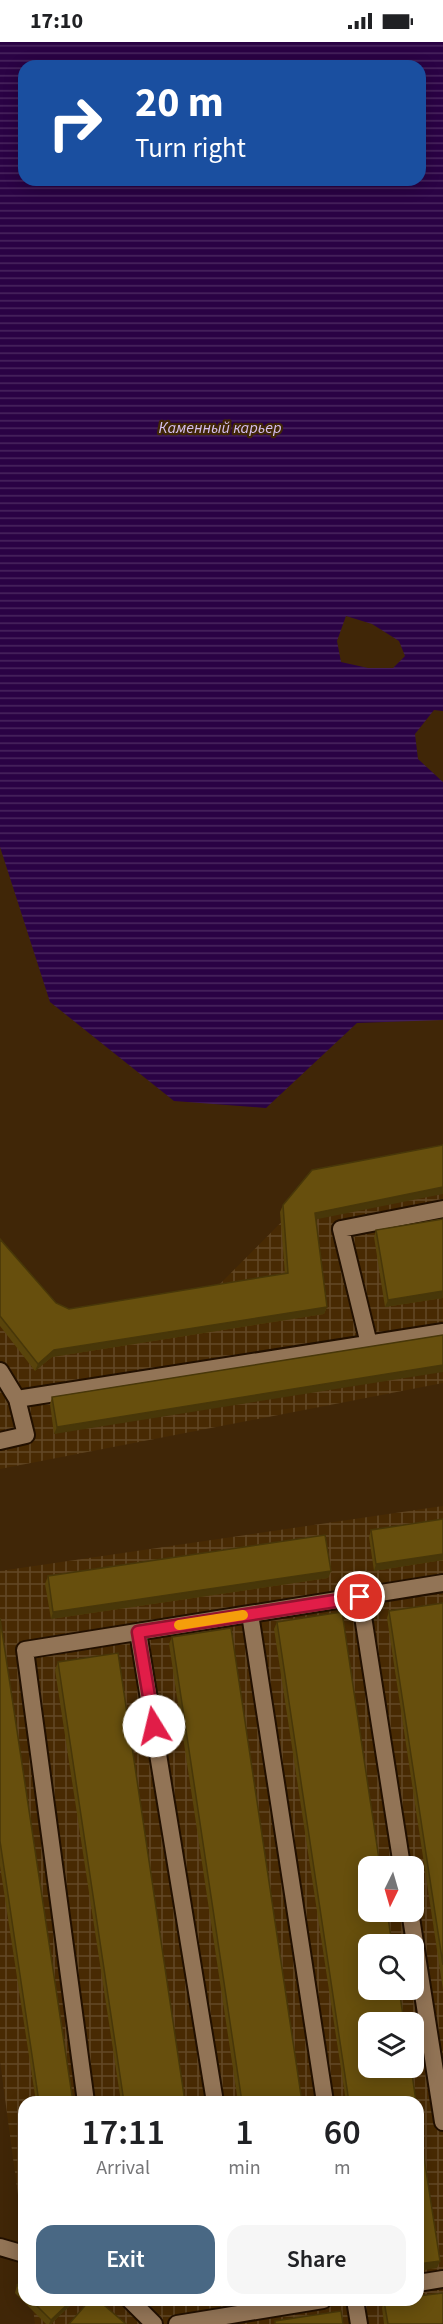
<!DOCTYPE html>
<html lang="en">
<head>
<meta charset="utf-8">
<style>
  body { margin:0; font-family:"Source Sans 3",sans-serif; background:#f6f6f6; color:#202124; height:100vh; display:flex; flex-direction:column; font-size:22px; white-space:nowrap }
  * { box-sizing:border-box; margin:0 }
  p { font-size:20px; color:#757577 }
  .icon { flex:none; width:33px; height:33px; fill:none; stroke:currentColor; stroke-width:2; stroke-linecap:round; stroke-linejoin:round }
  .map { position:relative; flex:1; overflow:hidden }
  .side { position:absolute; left:18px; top:2054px; width:406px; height:210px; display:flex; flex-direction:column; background:#fff; border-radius:18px; box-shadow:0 3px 15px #0003 }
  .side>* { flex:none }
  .banner { position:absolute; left:18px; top:18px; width:408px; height:126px; border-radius:18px; box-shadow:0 3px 15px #0003; background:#1a4fa0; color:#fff; overflow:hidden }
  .needle { width:39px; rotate:185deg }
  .fabs { position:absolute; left:358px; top:1814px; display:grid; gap:12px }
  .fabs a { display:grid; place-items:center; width:66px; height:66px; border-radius:12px; background:#fff; box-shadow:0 3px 15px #0003; font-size:30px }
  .pin { position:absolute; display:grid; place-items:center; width:51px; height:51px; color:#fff; margin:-26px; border:3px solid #fff; border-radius:50%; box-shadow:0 2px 6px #0007 }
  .me { position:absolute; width:66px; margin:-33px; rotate:351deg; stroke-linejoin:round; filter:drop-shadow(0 0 4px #0008) }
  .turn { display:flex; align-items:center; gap:21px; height:126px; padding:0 18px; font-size:27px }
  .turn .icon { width:78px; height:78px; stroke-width:2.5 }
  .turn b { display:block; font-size:42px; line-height:51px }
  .eta { display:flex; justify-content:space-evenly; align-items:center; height:102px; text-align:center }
  .eta b { font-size:36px; font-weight:600; line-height:42px }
  .action { display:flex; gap:12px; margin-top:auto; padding:12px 18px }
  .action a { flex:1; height:69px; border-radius:18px; background:#496884; color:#fff; font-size:24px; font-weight:600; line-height:69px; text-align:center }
  .action a+a { background:#f6f6f6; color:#202124 }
  .status { display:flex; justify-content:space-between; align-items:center; height:42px; padding:0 30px; background:#fff; direction:ltr }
  .status svg { height:16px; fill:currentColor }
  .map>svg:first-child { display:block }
  .industrial { fill:url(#industrial-grid); fill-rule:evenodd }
  .water { fill:url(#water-rules); fill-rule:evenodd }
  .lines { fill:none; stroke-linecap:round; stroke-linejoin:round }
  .lane-casing { stroke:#221000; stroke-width:20 }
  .lane { stroke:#927456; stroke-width:16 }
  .wall { fill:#59440b }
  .shaded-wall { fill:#483709 }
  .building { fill:#674f0d; stroke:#483709; stroke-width:1.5 }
  .route-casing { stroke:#92132f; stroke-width:15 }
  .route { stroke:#e11d48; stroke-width:10 }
  .slow { stroke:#f59e0b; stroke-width:10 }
  .labels { text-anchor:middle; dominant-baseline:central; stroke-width:4.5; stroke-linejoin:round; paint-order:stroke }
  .water-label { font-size:16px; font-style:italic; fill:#d6c0ef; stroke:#402607 }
</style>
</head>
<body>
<div class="status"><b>17:10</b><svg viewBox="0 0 49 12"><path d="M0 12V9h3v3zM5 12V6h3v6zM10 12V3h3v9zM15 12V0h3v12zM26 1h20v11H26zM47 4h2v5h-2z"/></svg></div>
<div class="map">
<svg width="443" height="2282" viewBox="0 0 443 2282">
  <defs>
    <pattern id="industrial-grid" width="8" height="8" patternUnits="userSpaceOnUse" patternTransform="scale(1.5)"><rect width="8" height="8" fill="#482a03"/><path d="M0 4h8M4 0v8" fill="none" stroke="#634826"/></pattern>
    <pattern id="water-rules" width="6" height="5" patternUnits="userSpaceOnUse" patternTransform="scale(1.5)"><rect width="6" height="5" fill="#2a0244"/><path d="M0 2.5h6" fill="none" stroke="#49265e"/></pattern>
  </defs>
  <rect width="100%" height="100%" fill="#402607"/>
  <path class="industrial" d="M 443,1118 L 443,1341 L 0,1427 L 0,1210 L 55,1282 L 216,1246 L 323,1138 Z
    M 443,1464 L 443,2282 L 35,2282 L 32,2258 L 418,2258 L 418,2060 L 24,2060 L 24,2198 L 0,2019 L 0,1529 ZM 369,1824 L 414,1824 L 414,1869 L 369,1869 ZM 369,1902 L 414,1902 L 414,1947 L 369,1947 ZM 369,1980 L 414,1980 L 414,2025 L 369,2025 Z"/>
  <path class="water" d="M 0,0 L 443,0 L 443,669 L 434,668 L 415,692 L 418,717 L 443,740 L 443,978 L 357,981 L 266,1066 L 174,1059 L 50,960 L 0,805 ZM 24,24 L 420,24 L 420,138 L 24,138 ZM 346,574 L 372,582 L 399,599 L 405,614 L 393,626 L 368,626 L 341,620 L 337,599 Z"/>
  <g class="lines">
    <g class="lane-casing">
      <path id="lane" d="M 369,1302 L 341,1187 L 443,1167
        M 0,1329 L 17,1357
        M 0,1399 L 26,1393 L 17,1357 L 443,1290
        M 360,1555 L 402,1824
        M 250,1572 L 325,2060
        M 138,1590 L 215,2060
        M 410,1869 L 443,2080
        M 86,2060 L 25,1608 L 443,1541
        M 0,2205 L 24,2212
        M 418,2241 L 443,2237
        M 130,2258 L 154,2282
        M 355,2258 L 359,2282
        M 177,2282 L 323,2258"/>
    </g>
    <use href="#lane" class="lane"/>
  </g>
  <path class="wall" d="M 283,1163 L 316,1177 L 327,1265 L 324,1272 L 52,1315 L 35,1329 L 0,1284 L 0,1197 L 56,1261 L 69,1267 L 285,1232 L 280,1170 Z
    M 443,1177 L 443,1256 L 385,1265 L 374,1195 L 376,1188 Z
    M 443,1293 L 54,1392 L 50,1362 L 52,1355 Z
    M 443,1477 L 443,1518 L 374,1529 L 369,1495 L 371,1488 Z
    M 331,1529 L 328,1536 L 51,1577 L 45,1542 L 48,1534 Z
    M 443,1561 L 443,1948 L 387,1576 L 389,1569 Z
    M 0,1576 L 73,2060 L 36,2060 L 0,1824 Z
    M 277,1580 L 416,2060 L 346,2060 L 274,1587 Z
    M 172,1595 L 302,2060 L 238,2060 L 169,1602 Z
    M 58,1620 L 185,2060 L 121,2060 L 55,1628 Z
    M 24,2237 L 24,2258 L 76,2258 L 75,2259 L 51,2282 L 46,2282 L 15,2251 L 17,2243 Z
    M 384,2259 L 443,2282 L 384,2282 L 382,2266 Z"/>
  <path class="shaded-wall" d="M 443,1145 L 443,1152 L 313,1178 L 315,1171 Z
    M 443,1249 L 443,1256 L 385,1265 L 388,1258 Z
    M 327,1265 L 324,1272 L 52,1315 L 35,1329 L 38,1322 L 54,1308 Z
    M 443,1323 L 443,1330 L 54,1392 L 57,1385 Z
    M 443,1512 L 443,1518 L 374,1529 L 376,1522 Z
    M 331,1529 L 328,1536 L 51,1577 L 53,1570 Z
    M 440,2219 L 437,2226 L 418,2229 L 418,2222 Z
    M 72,2258 L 76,2258 L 51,2282 L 49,2282 L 51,2278 Z"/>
  <path class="building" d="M 443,1103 L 443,1145 L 315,1171 L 327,1265 L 54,1308 L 38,1322 L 0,1274 L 0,1197 L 56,1261 L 69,1267 L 288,1231 L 283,1163 L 312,1128 Z
    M 443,1177 L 443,1249 L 388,1258 L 376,1188 Z
    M 443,1293 L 443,1323 L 57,1385 L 52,1355 Z
    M 443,1477 L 443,1512 L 376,1522 L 371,1488 Z
    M 325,1493 L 331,1529 L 53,1570 L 48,1534 Z
    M 443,1561 L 443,1923 L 389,1569 Z
    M 342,1570 L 380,1824 L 369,1824 L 369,1869 L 387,1869 L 392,1902 L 369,1902 L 369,1947 L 399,1947 L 404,1980 L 369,1980 L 369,2025 L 411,2025 L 416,2060 L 349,2060 L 277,1580 Z
    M 0,1576 L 73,2060 L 39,2060 L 0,1799 Z
    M 231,1586 L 302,2060 L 242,2060 L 172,1595 Z
    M 118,1611 L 185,2060 L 124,2060 L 58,1620 Z
    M 418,2077 L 440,2219 L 418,2222 Z
    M 24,2237 L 24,2250 L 17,2243 Z
    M 443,2251 L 443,2282 L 388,2282 L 384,2259 L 397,2258 L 418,2258 L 418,2254 Z
    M 31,2258 L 72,2258 L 51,2278 Z
    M 90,2258 L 98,2258 L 126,2282 L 69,2282 Z
    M 341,2269 L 343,2282 L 275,2282 L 275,2279 Z"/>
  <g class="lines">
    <g class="route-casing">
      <path id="route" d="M 154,1684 L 138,1590 L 360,1555"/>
    </g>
    <use href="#route" class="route"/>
    <path class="slow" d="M 179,1583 L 243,1573"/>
  </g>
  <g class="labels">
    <g class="water-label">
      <text x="220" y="386">Каменный карьер</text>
    </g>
  </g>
</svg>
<div class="fabs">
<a><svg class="needle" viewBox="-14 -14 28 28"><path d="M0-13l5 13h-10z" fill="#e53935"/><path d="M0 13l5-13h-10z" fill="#757577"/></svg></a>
<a><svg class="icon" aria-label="search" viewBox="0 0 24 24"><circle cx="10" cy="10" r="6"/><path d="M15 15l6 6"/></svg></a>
<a><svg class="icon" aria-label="layers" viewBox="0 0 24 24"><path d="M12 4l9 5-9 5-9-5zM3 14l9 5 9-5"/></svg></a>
</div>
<div class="pin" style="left:360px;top:1555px;background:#d93025"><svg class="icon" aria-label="arrive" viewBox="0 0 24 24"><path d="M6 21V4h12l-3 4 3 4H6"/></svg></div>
<svg class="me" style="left:154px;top:1684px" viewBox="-20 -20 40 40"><circle r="19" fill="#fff"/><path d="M0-13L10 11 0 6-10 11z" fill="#e11d48"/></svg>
<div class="banner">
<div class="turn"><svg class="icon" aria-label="right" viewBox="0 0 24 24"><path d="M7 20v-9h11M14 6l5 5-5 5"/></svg><div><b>20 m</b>Turn right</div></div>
</div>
<section class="side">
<div class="eta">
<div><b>17:11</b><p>Arrival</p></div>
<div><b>1</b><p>min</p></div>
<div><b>60</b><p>m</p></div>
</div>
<div class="action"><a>Exit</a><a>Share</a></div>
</section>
</div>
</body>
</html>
